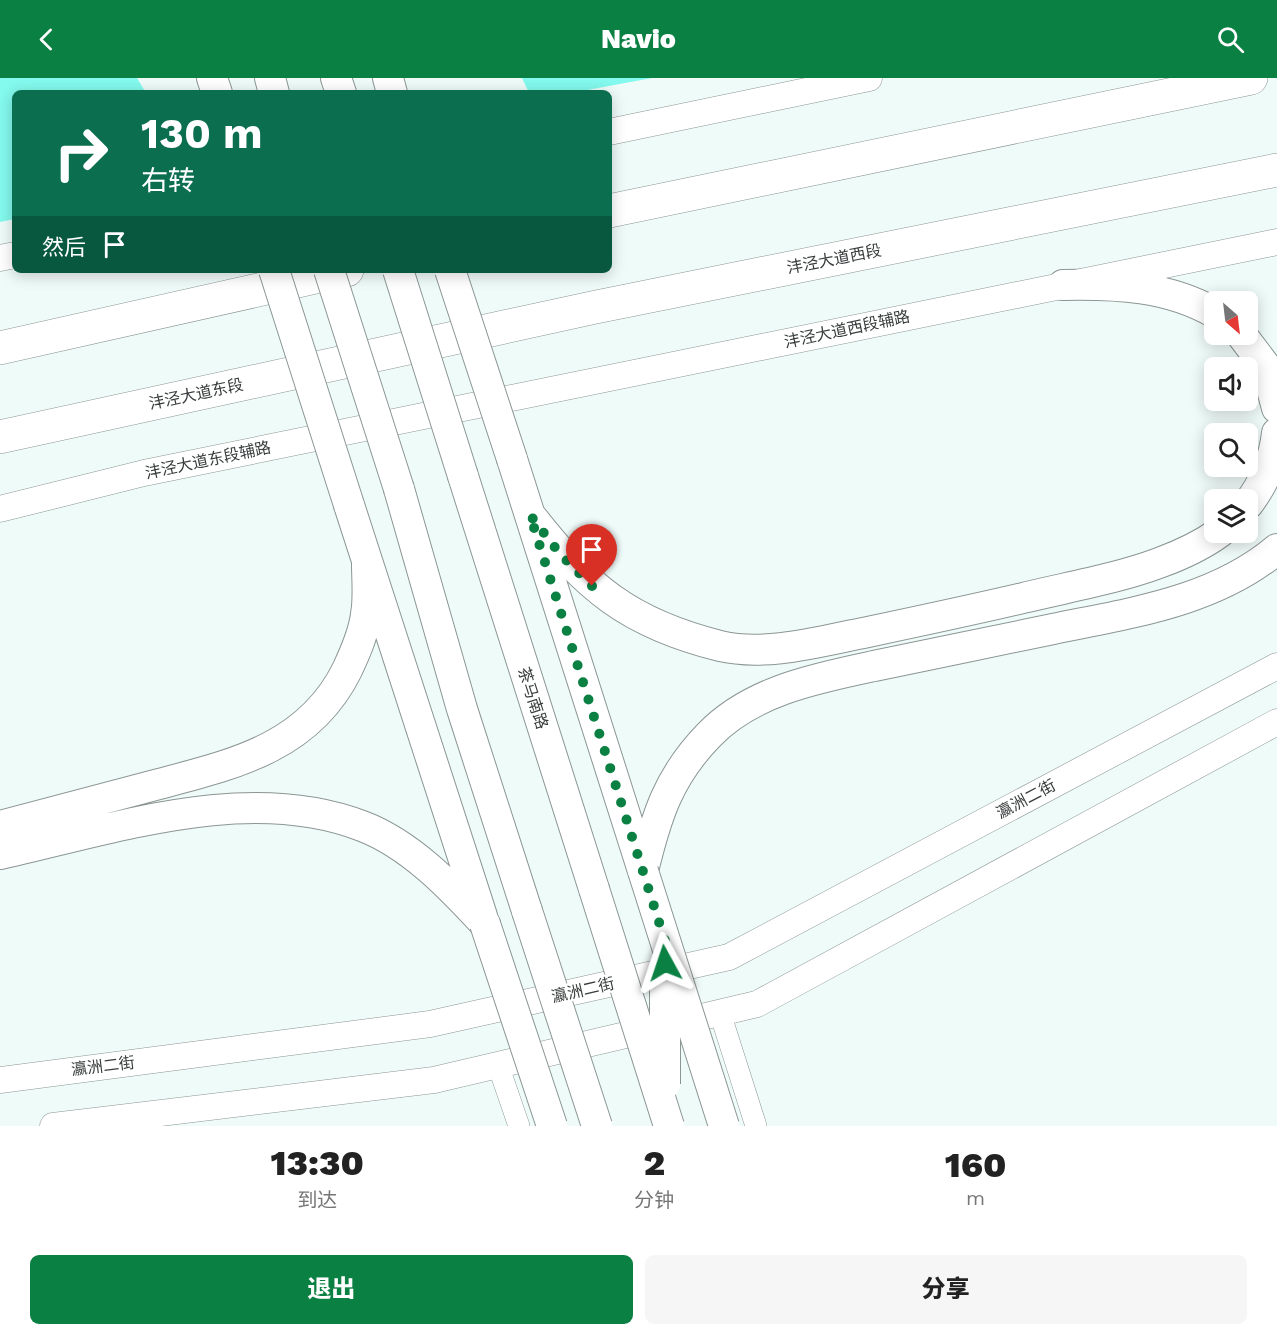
<!DOCTYPE html>
<html lang="zh">
<head>
<meta charset="utf-8">
<style>
  body { margin:0; font-family:"Work Sans","Noto Sans SC",sans-serif; background:#f6f6f6; color:#222; height:100vh; display:flex; flex-direction:column; font-size:22px; white-space:nowrap }
  * { box-sizing:border-box; margin:0 }
  p { font-size:20px; color:#767676 }
  .icon { flex:none; width:33px; height:33px; fill:none; stroke:currentColor; stroke-width:2; stroke-linecap:round; stroke-linejoin:round }
  .map { position:relative; height:1048px; overflow:hidden }
  .panel { display:flex; flex-direction:column; background:#fff; flex:1 }
  .panel>* { flex:none }
  .banner { position:absolute; left:12px; top:12px; width:600px; height:183px; border-radius:9px; box-shadow:0 3px 15px #0003; background:#0b6e4f; color:#fff; overflow:hidden }
  .needle { width:39px; rotate:152deg }
  .controls { position:absolute; left:1204px; top:213px; display:grid; gap:12px }
  .controls a { display:grid; place-items:center; width:54px; height:54px; border-radius:9px; background:#fff; box-shadow:0 3px 15px #0003; font-size:30px }
  .pin { position:absolute; display:grid; place-items:center; width:51px; height:51px; color:#fff; margin:-62px -26px; border-radius:50% 50% 50% 0; rotate:-45deg; box-shadow:0 0 6px #0007 }
  .pin .icon { rotate:45deg }
  .me { position:absolute; width:66px; margin:-33px; rotate:355deg; stroke-linejoin:round; filter:drop-shadow(0 0 4px #0008) }
  .turn { display:flex; align-items:center; gap:21px; height:126px; padding:0 30px; font-size:27px }
  .turn .icon { width:78px; height:78px; stroke-width:2.5 }
  .turn b { display:block; font-size:42px; line-height:51px }
  .then { display:flex; align-items:center; height:57px; padding:0 30px; background:#0003; gap:12px; font-size:22px }
  .eta { display:flex; justify-content:space-evenly; align-items:center; height:102px; text-align:center }
  .eta b { font-size:36px; font-weight:800; line-height:42px }
  .button { display:flex; gap:12px; margin-top:auto; padding:12px 30px }
  .button a { flex:1; height:69px; border-radius:9px; background:#0b8043; color:#fff; font-size:24px; font-weight:800; line-height:69px; text-align:center }
  .button a+a { background:#f6f6f6; color:#222 }
  header { display:flex; justify-content:space-between; align-items:center; height:78px; padding:0 30px; background:#0b8043; color:#fff; font-size:27px; font-weight:800 }
  .map>svg:first-child { display:block }
  .green { fill:#84f9ed }
  .lines { fill:none; stroke-linecap:round; stroke-linejoin:round }
  .minor-casing { stroke:#8b9694; stroke-width:22 }
  .tertiary-casing { stroke:#8b9694; stroke-width:27 }
  .secondary-casing { stroke:#8b9694; stroke-width:32 }
  .primary-casing { stroke:#8b9694; stroke-width:34 }
  .minor { stroke:#fff; stroke-width:21 }
  .tertiary { stroke:#fff; stroke-width:26 }
  .secondary { stroke:#fff; stroke-width:30 }
  .primary { stroke:#fff; stroke-width:33 }
  .secondary-bridge-casing { stroke:#8b9694; stroke-width:32; stroke-linecap:butt }
  .secondary-bridge { stroke:#fff; stroke-width:30 }
  .route { stroke:#0b8043; stroke-width:10; stroke-dasharray:0 18 }
  .labels { text-anchor:middle; dominant-baseline:central; stroke-width:4.5; stroke-linejoin:round; paint-order:stroke }
  .street-label { font-size:16px; fill:#383c3c; stroke:#fff }
</style>
</head>
<body>
<header><svg class="icon" aria-label="back" viewBox="0 0 24 24"><path d="M15 5l-7 7 7 7"/></svg>Navio<svg class="icon" aria-label="search" viewBox="0 0 24 24"><circle cx="10" cy="10" r="6"/><path d="M15 15l6 6"/></svg></header>
<div class="map">
<svg width="1277" height="1048" viewBox="0 0 1277 1048">
  <rect width="100%" height="100%" fill="#effbf9"/>
  <path class="green" d="M 0,0 L 137,0 L 146,15 L 15,15 L 15,141 L 0,144 Z
    M 522,0 L 652,0 L 571,15 L 529,15 Z"/>
  <g class="lines">
    <g class="minor-casing">
      <path id="minor" d="M 720,935 L 756,1048
        M 498,987 L 519,1048"/>
    </g>
    <g class="tertiary-casing">
      <path id="tertiary" d="M 609,54 L 869,0
        M 0,180 L 15,177
        M 0,431 L 144,395 L 1277,164
        M 0,1002 L 430,946 L 729,879 L 1277,588
        M 53,1048 L 434,1002 L 757,926 L 1277,644"/>
    </g>
    <g class="secondary-casing">
      <path id="secondary" d="M 212,0 L 217,15
        M 270,0 L 274,15
        M 336,0 L 341,15
        M 388,0 L 392,15
        M 1063,207 C 1116,206 1168,208 1215,235
        M 1241,256 L 1266,289 L 1277,330
        M 512,381 L 643,793
        M 463,398 L 594,811
        M 399,411 L 462,631 L 527,833
        M 1248,426 C 1264,405 1274,382 1277,355
        M 349,427 L 482,838
        M 530,437 C 587,510 628,545 720,568 C 767,579 821,563 868,554 C 920,543 972,532 1023,520 C 1068,509 1116,501 1159,485 C 1181,477 1201,468 1220,454
        M 0,748 C 53,734 106,720 159,706 C 235,686 309,669 347,592 C 355,575 364,555 366,536 C 369,520 367,502 367,486
        M 0,776 C 114,751 248,704 362,748 C 410,766 451,809 485,846
        M 643,793 C 656,739 668,699 709,657 C 751,613 817,600 874,588 C 934,576 993,563 1053,551 C 1130,535 1214,524 1277,471"/>
    </g>
    <g class="primary-casing">
      <path id="primary" d="M 609,133 L 1251,0
        M 0,270 L 347,192
        M 0,359 L 596,229 L 1277,92"/>
    </g>
    <use href="#minor" class="minor"/>
    <use href="#tertiary" class="tertiary"/>
    <use href="#secondary" class="secondary"/>
    <use href="#primary" class="primary"/>
    <g class="secondary-bridge-casing">
      <path id="secondary-bridge" d="M 274,192 L 349,427
        M 329,192 L 399,411
        M 398,192 L 463,398
        M 450,192 L 512,381
        M 643,793 L 724,1048
        M 594,811 L 669,1048
        M 527,833 L 597,1048
        M 485,846 L 552,1048
        M 665,892 L 665,1006"/>
    </g>
    <use href="#secondary-bridge" class="secondary-bridge"/>
  </g>
  <g class="lines">
    <path class="route" d="M 592,508 L 560,476 L 530,437 L 665,863 L 665,885"/>
  </g>
  <g class="labels">
    <g class="street-label">
      <text transform="translate(834 181) rotate(-11)">沣泾大道西段</text>
      <text transform="translate(847 251) rotate(-12)">沣泾大道西段辅路</text>
      <text transform="translate(196 316) rotate(-12)">沣泾大道东段</text>
      <text transform="translate(208 382) rotate(-12)">沣泾大道东段辅路</text>
      <text transform="translate(533 620) rotate(72)">茶马南路</text>
      <text transform="translate(1026 721) rotate(-28)">瀛洲二街</text>
      <text transform="translate(583 912) rotate(-13)">瀛洲二街</text>
      <text transform="translate(103 988) rotate(-7)">瀛洲二街</text>
    </g>
  </g>
</svg>
<div class="controls">
<a><svg class="needle" viewBox="-14 -14 28 28"><path d="M0-13l5 13h-10z" fill="#e53935"/><path d="M0 13l5-13h-10z" fill="#767676"/></svg></a>
<a><svg class="icon" aria-label="sound" viewBox="0 0 24 24"><path d="M4 9h4l5-4v14l-5-4H4zM17 9q2 3 0 6"/></svg></a>
<a><svg class="icon" aria-label="search" viewBox="0 0 24 24"><circle cx="10" cy="10" r="6"/><path d="M15 15l6 6"/></svg></a>
<a><svg class="icon" aria-label="layers" viewBox="0 0 24 24"><path d="M12 4l9 5-9 5-9-5zM3 14l9 5 9-5"/></svg></a>
</div>
<div class="pin" style="left:592px;top:508px;background:#d93025"><svg class="icon" aria-label="arrive" viewBox="0 0 24 24"><path d="M6 21V4h12l-3 4 3 4H6"/></svg></div>
<svg class="me" style="left:665px;top:885px" viewBox="-20 -20 40 40"><path d="M0-17L14 15 0 8-14 15z" fill="#0b8043" stroke="#fff" stroke-width="4"/></svg>
<div class="banner">
<div class="turn"><svg class="icon" aria-label="right" viewBox="0 0 24 24"><path d="M7 20v-9h11M14 6l5 5-5 5"/></svg><div><b>130 m</b>右转</div></div>
<div class="then">然后<svg class="icon" aria-label="arrive" viewBox="0 0 24 24"><path d="M6 21V4h12l-3 4 3 4H6"/></svg></div>
</div>
</div>
<section class="panel">
<div class="eta">
<div><b>13:30</b><p>到达</p></div>
<div><b>2</b><p>分钟</p></div>
<div><b>160</b><p>m</p></div>
</div>
<div class="button"><a>退出</a><a>分享</a></div>
</section>
</body>
</html>
